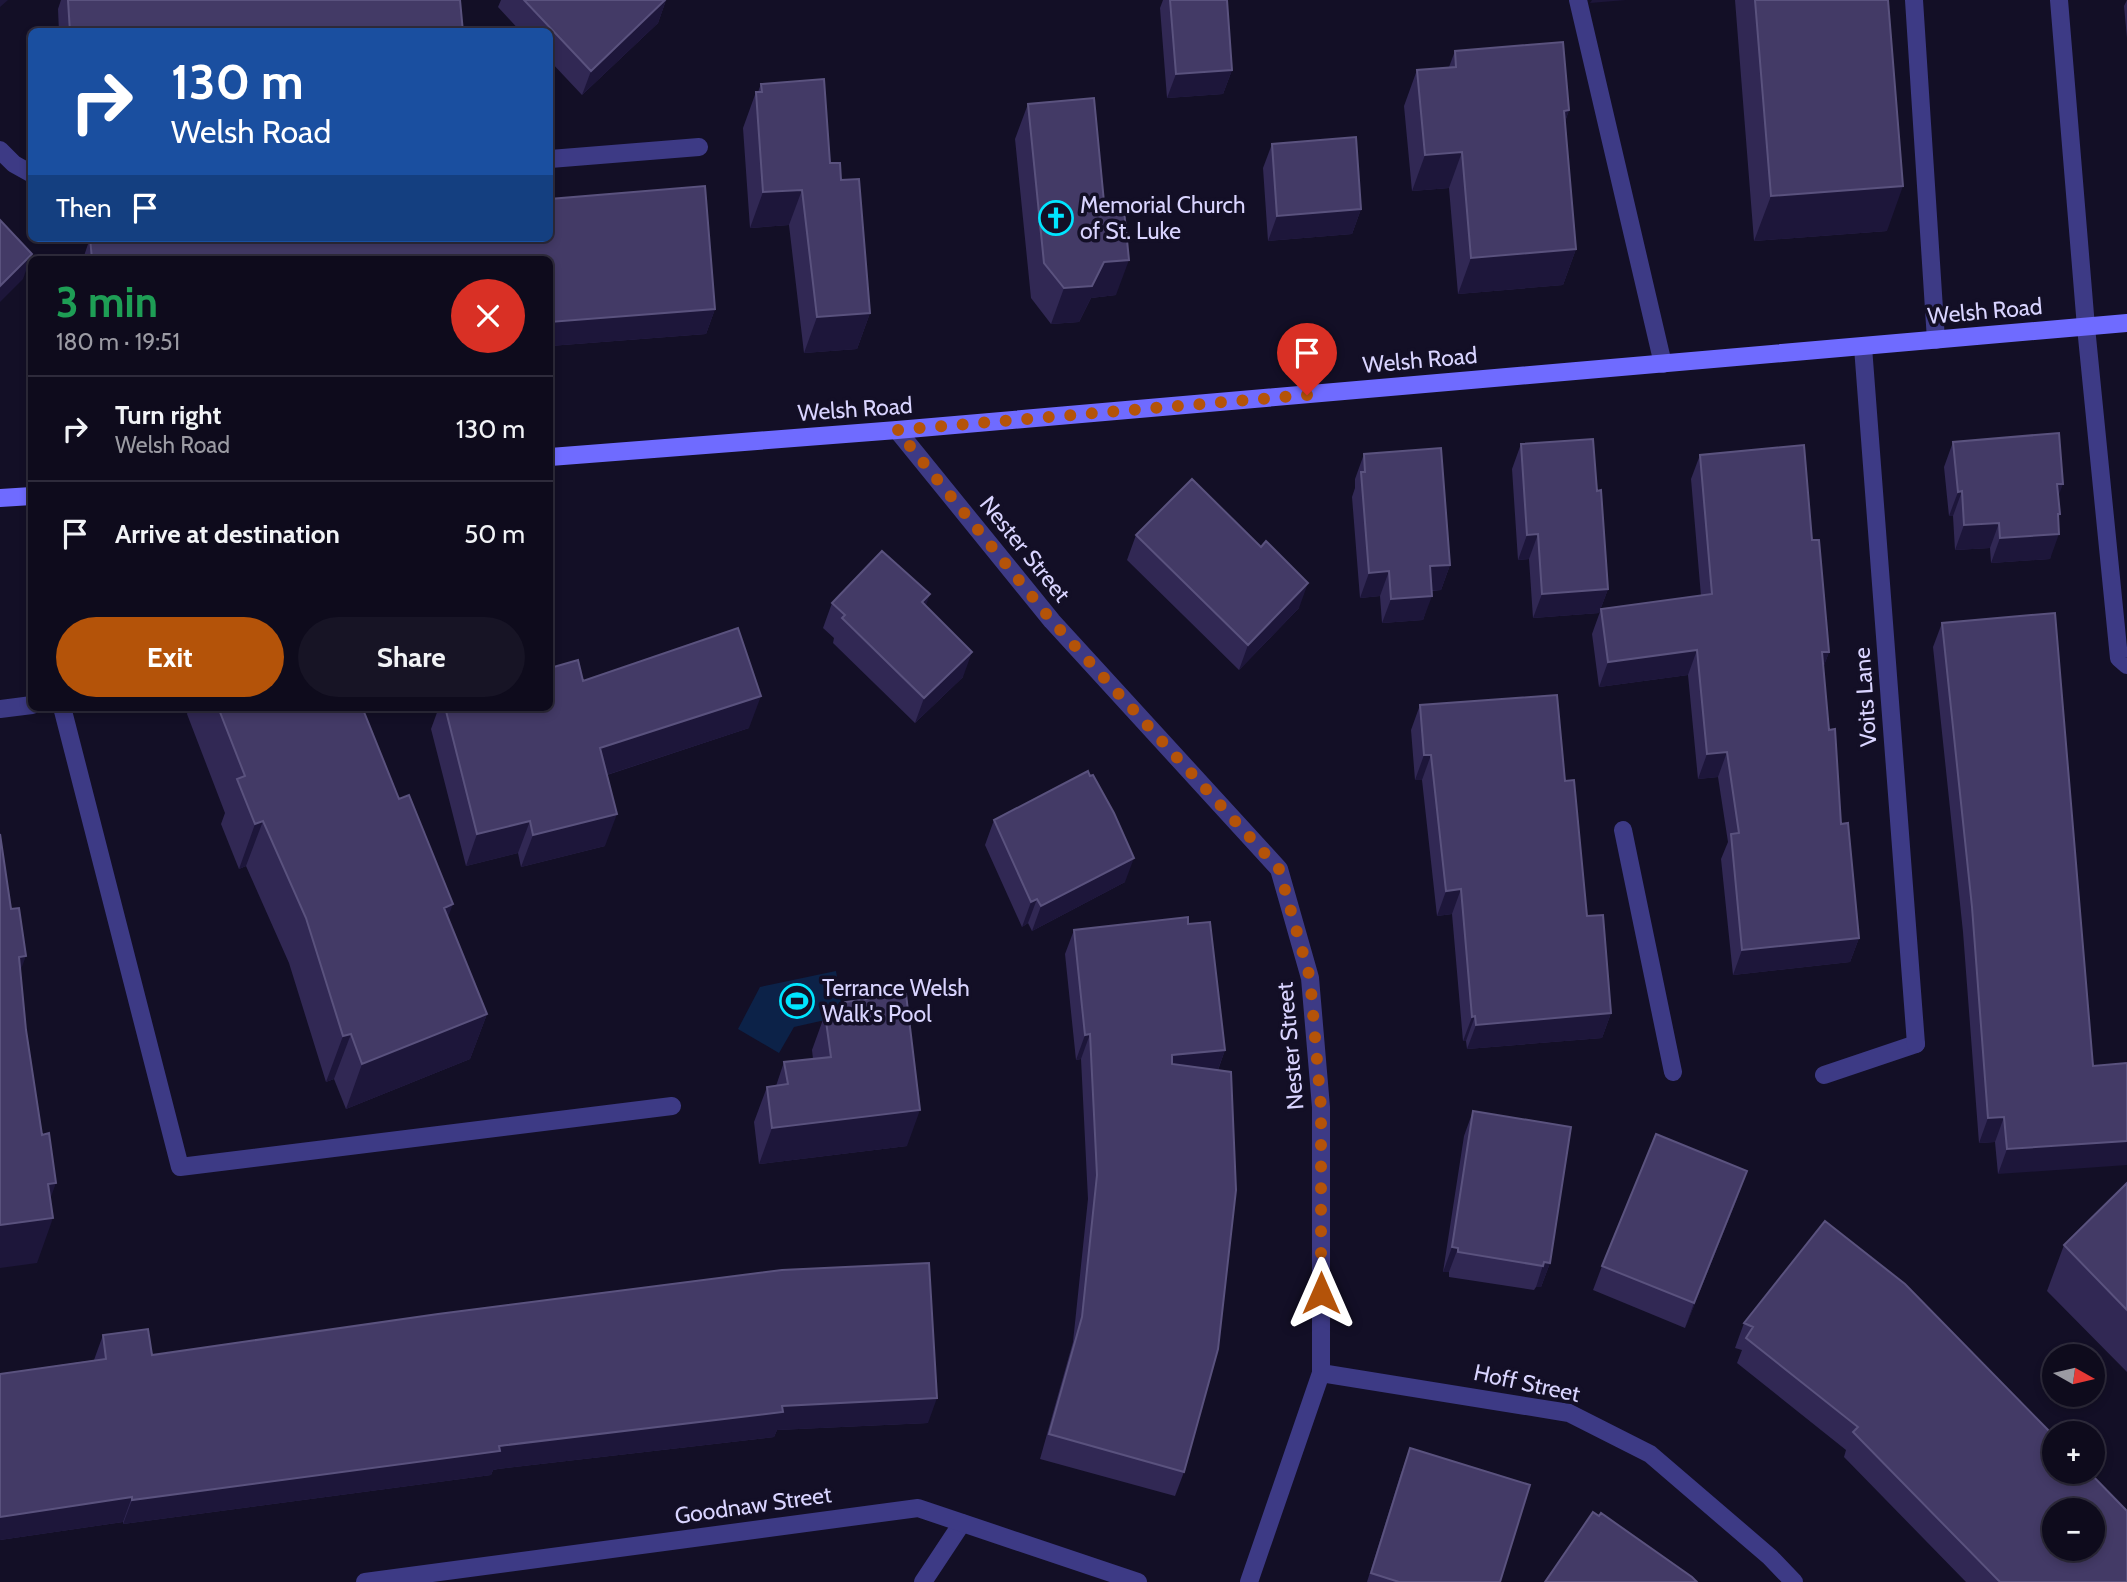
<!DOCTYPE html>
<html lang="en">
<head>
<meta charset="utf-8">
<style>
  body { margin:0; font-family:Cabin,sans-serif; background:#171425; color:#f1f3f6; height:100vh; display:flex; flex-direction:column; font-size:26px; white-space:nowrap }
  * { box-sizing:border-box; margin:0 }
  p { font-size:23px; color:#9b9ba3 }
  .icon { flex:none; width:38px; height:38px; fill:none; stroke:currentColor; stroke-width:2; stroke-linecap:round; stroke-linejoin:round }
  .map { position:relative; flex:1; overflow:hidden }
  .panel { position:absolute; left:28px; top:256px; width:525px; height:455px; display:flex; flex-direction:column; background:#0e0b1c; border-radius:10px; box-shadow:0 4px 10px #0003,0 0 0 2px #2e2b3b }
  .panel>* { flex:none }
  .guide { position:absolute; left:28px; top:28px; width:525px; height:214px; border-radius:10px; box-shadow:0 4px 10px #0003,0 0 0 2px #2e2b3b; background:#1a4fa0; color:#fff; overflow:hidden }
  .needle { width:46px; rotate:98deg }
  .controls { position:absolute; left:2042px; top:1344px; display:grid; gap:14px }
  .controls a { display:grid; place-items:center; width:63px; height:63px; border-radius:50%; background:#0e0b1c; box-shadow:0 4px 10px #0003,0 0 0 2px #2e2b3b; font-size:35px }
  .pin { position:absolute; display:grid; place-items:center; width:60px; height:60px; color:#fff; margin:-72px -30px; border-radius:50% 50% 50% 0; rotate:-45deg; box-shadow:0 0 7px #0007 }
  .pin .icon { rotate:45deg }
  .me { position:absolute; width:77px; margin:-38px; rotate:0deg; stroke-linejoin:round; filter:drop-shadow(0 0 5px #0008) }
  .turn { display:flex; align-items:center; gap:24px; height:147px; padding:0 28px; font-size:32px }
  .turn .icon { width:91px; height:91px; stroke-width:2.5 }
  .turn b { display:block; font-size:49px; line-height:60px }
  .then { display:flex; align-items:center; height:66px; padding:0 28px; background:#0003; gap:14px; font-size:26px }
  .round { display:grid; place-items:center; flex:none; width:74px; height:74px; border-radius:37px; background:#171425 }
  .overview { display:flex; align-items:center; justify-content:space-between; height:119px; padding:0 28px }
  h1 { font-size:42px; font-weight:800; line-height:52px; color:#1e9e55 }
  .button { display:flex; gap:14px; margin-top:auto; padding:14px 28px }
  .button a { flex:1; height:80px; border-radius:42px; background:#b45309; color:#fff; font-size:28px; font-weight:800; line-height:80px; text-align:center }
  .button a+a { background:#171425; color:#f1f3f6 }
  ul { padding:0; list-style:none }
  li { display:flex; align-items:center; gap:21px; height:105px; padding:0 28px; border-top:2px solid #2e2b3b }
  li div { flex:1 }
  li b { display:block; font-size:26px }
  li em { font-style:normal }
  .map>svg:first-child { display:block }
  .water { fill:#0c2248 }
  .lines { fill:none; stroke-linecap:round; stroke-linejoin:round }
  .service { stroke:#3d3a85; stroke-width:18 }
  .minor { stroke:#3d3a85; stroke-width:18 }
  .secondary { stroke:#6f6bff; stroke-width:18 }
  .wall { fill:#312854 }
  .shaded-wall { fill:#1d163a }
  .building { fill:#433a66; stroke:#5a527e; stroke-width:2; fill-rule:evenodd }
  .route { stroke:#b45309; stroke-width:12; stroke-dasharray:0 21.6 }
  .labels { text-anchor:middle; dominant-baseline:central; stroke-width:7; stroke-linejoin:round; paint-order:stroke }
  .poi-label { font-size:23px; fill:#d9d4ff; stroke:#130f26; text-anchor:start }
  .street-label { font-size:23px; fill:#d9d4ff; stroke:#130f26 }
</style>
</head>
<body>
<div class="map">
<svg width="2127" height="1582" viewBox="0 0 2127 1582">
  <rect width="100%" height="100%" fill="#130f26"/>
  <path class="water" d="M 836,971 L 843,1016 L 794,1027 L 779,1053 L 738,1029 L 760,987 Z"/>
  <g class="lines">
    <path class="service" d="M 1578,0 L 1663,364
      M 1914,0 L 1936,340
      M 2059,0 L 2086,327 L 2119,658 L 2127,665
      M 0,150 L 14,164 L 32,174
      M 550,159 L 699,147
      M 62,707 L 180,1167 L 672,1106
      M 0,709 L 32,705
      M 1623,830 L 1673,1072
      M 1824,1075 L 1916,1044
      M 923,1582 L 962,1523"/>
    <path class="minor" d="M 1863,347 L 1916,1044
      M 897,430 L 1052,621 L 1279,869 L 1310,978 L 1321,1107 L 1321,1373 L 1249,1582
      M 1321,1373 L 1569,1413 L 1650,1454 L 1770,1557 L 1794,1582
      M 365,1582 L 918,1508 L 1138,1582"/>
    <path class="secondary" d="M 550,457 L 897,430 L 2127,323
      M 0,498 L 32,496"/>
  </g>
  <path class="wall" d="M 61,0 L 460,0 L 463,32 L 59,32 L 58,9 Z
    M 501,0 L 666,0 L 658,23 L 582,95 L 550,61 L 550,32 L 521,32 L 498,7 Z
    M 1163,0 L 1227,0 L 1232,70 L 1223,94 L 1167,98 L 1160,8 Z
    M 1735,0 L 1888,0 L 1887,231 L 1754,241 Z
    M 2127,0 L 2127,38 L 2124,6 Z
    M 1455,51 L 1569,110 L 1565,122 L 1576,249 L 1563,285 L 1458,294 L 1449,188 L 1412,191 L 1404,106 L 1417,70 L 1449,67 Z
    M 761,84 L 830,163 L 841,180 L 870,313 L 857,349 L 804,353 L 789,225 L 750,228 L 743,128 L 756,92 L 758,92 Z
    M 1028,104 L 1104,202 L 1116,295 L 1091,298 L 1079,322 L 1051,324 L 1031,298 L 1015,139 Z
    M 1272,144 L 1361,209 L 1352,234 L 1268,241 L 1263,168 Z
    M 705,186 L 715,309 L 706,334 L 550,346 L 550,259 L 83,259 L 90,238 L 550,238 L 550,199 Z
    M 1953,442 L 2059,496 L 2058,520 L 2050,559 L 1991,563 L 1990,548 L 1955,550 L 1953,516 L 1949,516 L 1944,467 Z
    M 1521,444 L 1597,491 L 1608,589 L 1599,613 L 1533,618 L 1529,559 L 1518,560 L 1512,469 Z
    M 1364,454 L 1450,565 L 1441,590 L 1432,591 L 1423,620 L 1382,623 L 1380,596 L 1360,598 L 1352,497 L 1355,488 L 1355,479 Z
    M 1700,455 L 1812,540 L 1829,652 L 1823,668 L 1829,730 L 1841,824 L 1859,938 L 1850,962 L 1733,975 L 1721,859 L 1728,842 L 1718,777 L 1698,779 L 1688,675 L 1599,687 L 1592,634 L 1601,609 L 1701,596 L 1691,479 Z
    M 1136,535 L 1299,608 L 1239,670 L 1127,560 Z
    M 832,603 L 925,606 L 963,677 L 915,723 L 833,643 L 834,638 L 823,628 Z
    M 1942,623 L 2093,1066 L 1998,1174 L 1995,1142 L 1979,1143 L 1963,932 L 1933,647 Z
    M 583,681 L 749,728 L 607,775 L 605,846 L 521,867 L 518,853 L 466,866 L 431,729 L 439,707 L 550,707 Z
    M 1420,705 L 1565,781 L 1587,916 L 1611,1013 L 1602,1038 L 1467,1049 L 1466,1041 L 1463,1041 L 1452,914 L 1437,916 L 1422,780 L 1415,780 L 1411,730 Z
    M 189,707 L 362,707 L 487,1014 L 470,1059 L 346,1109 L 334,1079 L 326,1082 L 289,963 L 246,866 L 239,869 L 221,824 L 225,813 L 187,714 Z
    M 994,820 L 1125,882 L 1032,931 L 1028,923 L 1022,927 L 985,845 Z
    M 1188,924 L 1225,1050 L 1218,1070 L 1184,1472 L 1175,1496 L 1040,1459 L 1073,1342 L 1088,1199 L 1081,1059 L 1076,1060 L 1065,954 L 1074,930 Z
    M 845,1002 L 907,1146 L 759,1164 L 754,1122 L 767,1087 L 776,1086 L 784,1062 L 813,1059 L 812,1050 L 825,1014 L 841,1013 Z
    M 1473,1111 L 1550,1263 L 1541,1287 L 1536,1287 L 1534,1290 L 1449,1277 L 1449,1272 L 1443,1272 L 1464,1136 Z
    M 2127,1183 L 2127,1372 L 2047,1291 L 2064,1245 Z
    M 1738,1196 L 1685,1328 L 1593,1290 L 1602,1266 Z
    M 1825,1221 L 2127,1582 L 1966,1582 L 1844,1457 L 1846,1450 L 1737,1363 L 1742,1350 L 1735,1348 L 1744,1323 Z
    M 103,1335 L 152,1355 L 928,1423 L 777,1430 L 774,1437 L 498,1469 L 493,1470 L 491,1475 L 123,1524 L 123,1522 L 0,1540 L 0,1374 L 94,1360 Z
    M 1410,1448 L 1500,1582 L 1367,1582 L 1401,1473 Z"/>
  <path class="shaded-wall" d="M 0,0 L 8,0 L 0,7 Z
    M 665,0 L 666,0 L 658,23 L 582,95 L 591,71 Z
    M 1592,0 L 1626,0 L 1590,3 Z
    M 1232,70 L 1223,94 L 1167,98 L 1176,74 Z
    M 1569,110 L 1556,146 L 1564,111 Z
    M 1462,152 L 1449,188 L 1412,191 L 1425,155 Z
    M 1903,186 L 1887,231 L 1754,241 L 1771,196 Z
    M 802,190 L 789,225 L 750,228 L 763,192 Z
    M 1361,209 L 1352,234 L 1268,241 L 1277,216 Z
    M 1576,249 L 1563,285 L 1458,294 L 1471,258 Z
    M 32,254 L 23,279 L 0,302 L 0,286 Z
    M 1129,260 L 1116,295 L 1091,298 L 1079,322 L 1051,324 L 1064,288 L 1104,262 Z
    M 715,309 L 706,334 L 550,346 L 550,322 Z
    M 870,313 L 857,349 L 804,353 L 817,317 Z
    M 2057,484 L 2063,484 L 2054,508 Z
    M 1962,491 L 1953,516 L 1949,516 L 1958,492 Z
    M 2058,514 L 2060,514 L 2053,535 L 2059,534 L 2050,559 L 1991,563 L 2000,538 Z
    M 1999,523 L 1990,548 L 1955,550 L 1964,525 Z
    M 1538,534 L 1529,559 L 1518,560 L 1527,535 Z
    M 1450,565 L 1441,590 L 1421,591 L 1430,566 Z
    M 1389,571 L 1380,596 L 1360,598 L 1369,573 Z
    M 1308,583 L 1299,608 L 1239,670 L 1248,645 Z
    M 1608,589 L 1599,613 L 1533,618 L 1542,594 Z
    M 930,594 L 921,619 L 922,602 Z
    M 1432,596 L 1423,620 L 1382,623 L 1391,599 Z
    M 1697,650 L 1688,675 L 1599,687 L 1608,662 Z
    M 972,652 L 963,677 L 915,723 L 924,698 Z
    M 1822,652 L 1829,652 L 1820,676 Z
    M 761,696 L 749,728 L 588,781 L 600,748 Z
    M 1727,752 L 1718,777 L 1698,779 L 1707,754 Z
    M 1424,755 L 1431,755 L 1422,780 L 1415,780 Z
    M 617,814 L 605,846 L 521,867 L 533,835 Z
    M 263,821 L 246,866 L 239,869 L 255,824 Z
    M 530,821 L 518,853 L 466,866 L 477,834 Z
    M 1134,858 L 1125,882 L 1032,931 L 1041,906 Z
    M 1461,889 L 1452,914 L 1437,916 L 1446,891 Z
    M 1037,899 L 1028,923 L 1022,927 L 1031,902 Z
    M 453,904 L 436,949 L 444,908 Z
    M 1859,938 L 1850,962 L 1733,975 L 1742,950 Z
    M 26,956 L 9,1001 L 19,957 Z
    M 1611,1013 L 1602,1038 L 1467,1049 L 1476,1025 Z
    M 487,1014 L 470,1059 L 346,1109 L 362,1064 Z
    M 1475,1016 L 1466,1041 L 1463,1041 L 1472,1017 Z
    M 351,1034 L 334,1079 L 326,1082 L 343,1036 Z
    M 1090,1034 L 1081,1059 L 1076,1060 L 1085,1035 Z
    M 1225,1050 L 1216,1075 L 1163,1080 L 1172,1055 Z
    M 920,1110 L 907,1146 L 759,1164 L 772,1128 Z
    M 2004,1117 L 1995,1142 L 1979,1143 L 1988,1118 Z
    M 2127,1141 L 2127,1165 L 1998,1174 L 2007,1149 Z
    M 1747,1171 L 1738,1196 L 1685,1328 L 1694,1303 Z
    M 56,1183 L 43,1219 L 53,1218 L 37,1263 L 0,1268 L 0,1225 L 48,1184 Z
    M 1452,1247 L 1458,1248 L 1449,1272 L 1443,1272 Z
    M 1544,1262 L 1550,1263 L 1541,1287 L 1536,1287 Z
    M 937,1398 L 928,1423 L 777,1430 L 774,1437 L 498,1469 L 493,1470 L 491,1475 L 123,1524 L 132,1500 L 782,1406 Z
    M 132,1497 L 123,1522 L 0,1540 L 0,1517 Z"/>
  <path class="building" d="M 68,0 L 460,0 L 463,32 L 70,32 Z
    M 524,0 L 665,0 L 591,71 Z
    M 1170,0 L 1227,0 L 1232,70 L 1176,74 Z
    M 1755,0 L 1888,0 L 1903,186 L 1771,196 Z
    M 1563,42 L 1569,110 L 1564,111 L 1576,249 L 1471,258 L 1462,152 L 1425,155 L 1417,70 L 1456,67 L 1455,51 Z
    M 824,79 L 830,163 L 840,163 L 841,180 L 859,179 L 870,313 L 817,317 L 802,190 L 763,192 L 756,92 L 762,92 L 761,84 Z
    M 1094,98 L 1104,202 L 1123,200 L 1129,260 L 1104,262 L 1092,286 L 1064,288 L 1044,263 L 1028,104 Z
    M 1356,137 L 1361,209 L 1277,216 L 1272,144 Z
    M 705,186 L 715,309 L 550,322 L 550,259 L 92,259 L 90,238 L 550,238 L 550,199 Z
    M 0,220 L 32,254 L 0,286 Z
    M 2059,433 L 2063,484 L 2057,484 L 2060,514 L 2058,514 L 2059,534 L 2000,538 L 1999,523 L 1964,525 L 1962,491 L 1958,492 L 1953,442 Z
    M 1593,439 L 1597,491 L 1601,490 L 1608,589 L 1542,594 L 1538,534 L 1527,535 L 1521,444 Z
    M 1804,445 L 1812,540 L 1819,540 L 1829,652 L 1822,652 L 1829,730 L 1835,729 L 1841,824 L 1848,823 L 1859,938 L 1742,950 L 1731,834 L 1739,833 L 1727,752 L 1707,754 L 1697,650 L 1608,662 L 1601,609 L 1712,594 L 1700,455 Z
    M 1441,448 L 1450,565 L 1430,566 L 1432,596 L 1391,599 L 1389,571 L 1369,573 L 1361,472 L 1365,472 L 1364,454 Z
    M 1192,479 L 1261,547 L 1266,541 L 1308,583 L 1248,645 L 1136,535 Z
    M 882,551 L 930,594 L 922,602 L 972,652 L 924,698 L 842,618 L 845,615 L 832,603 Z
    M 2055,613 L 2093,1066 L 2127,1063 L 2127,1141 L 2007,1149 L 2004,1117 L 1988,1118 L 1972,907 L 1942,623 Z
    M 738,628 L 761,696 L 600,748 L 617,814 L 533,835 L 530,821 L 477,834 L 445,707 L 550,707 L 550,668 L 578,660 L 583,681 Z
    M 1557,695 L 1565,781 L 1574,780 L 1587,916 L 1603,915 L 1611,1013 L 1476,1025 L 1475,1016 L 1472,1017 L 1461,889 L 1446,891 L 1431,755 L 1424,755 L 1420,705 Z
    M 218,707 L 362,707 L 399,799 L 409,795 L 453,904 L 444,908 L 487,1014 L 362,1064 L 351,1034 L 343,1036 L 306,918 L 263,821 L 255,824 L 237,779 L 245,776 Z
    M 1088,771 L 1090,776 L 1093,775 L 1114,813 L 1134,858 L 1041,906 L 1037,899 L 1031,902 L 994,820 Z
    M 0,834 L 11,909 L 19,908 L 26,956 L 19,957 L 26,1030 L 42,1135 L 49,1133 L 56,1183 L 48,1184 L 53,1218 L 0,1225 Z
    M 1188,917 L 1188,924 L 1210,922 L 1225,1050 L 1172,1055 L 1172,1064 L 1231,1072 L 1236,1190 L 1218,1349 L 1184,1472 L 1049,1434 L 1082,1317 L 1097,1175 L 1090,1034 L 1085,1035 L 1074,930 Z
    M 906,994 L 920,1110 L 772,1128 L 767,1087 L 788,1084 L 784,1062 L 831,1057 L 825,1014 L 847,1012 L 845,1002 Z
    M 1473,1111 L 1571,1127 L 1550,1263 L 1544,1262 L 1543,1266 L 1458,1252 L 1458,1248 L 1452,1247 Z
    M 1656,1134 L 1747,1171 L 1694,1303 L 1602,1266 Z
    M 2127,1183 L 2127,1310 L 2064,1245 Z
    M 1825,1221 L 1905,1284 L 2054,1436 L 2054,1472 L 2089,1472 L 2127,1511 L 2127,1582 L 2000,1582 L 1853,1432 L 1858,1427 L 1746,1338 L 1753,1327 L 1744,1323 ZM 2054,1510 L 2093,1510 L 2093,1549 L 2054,1549 Z
    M 929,1263 L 937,1398 L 782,1406 L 783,1412 L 507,1445 L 499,1446 L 500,1451 L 132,1500 L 132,1497 L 0,1517 L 0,1374 L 106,1359 L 103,1335 L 148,1329 L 152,1355 L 438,1314 L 782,1270 Z
    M 1410,1448 L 1530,1485 L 1500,1582 L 1399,1582 L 1371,1573 Z
    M 1593,1512 L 1599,1516 L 1601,1513 L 1692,1577 L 1697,1582 L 1545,1582 Z"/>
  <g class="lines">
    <path class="route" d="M 1307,395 L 897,430 L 1052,621 L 1279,869 L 1310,978 L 1321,1107 L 1321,1293"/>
  </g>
  <defs>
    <g id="church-ring" transform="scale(1.75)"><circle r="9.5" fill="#130f26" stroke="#00e5ff" stroke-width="1.5"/><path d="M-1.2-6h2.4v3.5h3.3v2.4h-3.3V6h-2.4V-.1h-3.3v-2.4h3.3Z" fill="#00e5ff"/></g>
    <g id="stadium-ring" transform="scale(1.75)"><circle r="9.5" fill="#130f26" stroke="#00e5ff" stroke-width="1.5"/><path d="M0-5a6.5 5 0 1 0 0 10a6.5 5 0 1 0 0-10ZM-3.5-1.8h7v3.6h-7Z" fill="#00e5ff"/></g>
  </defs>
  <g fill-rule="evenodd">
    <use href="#church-ring" x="1056" y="218"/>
    <use href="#stadium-ring" x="797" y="1001"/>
  </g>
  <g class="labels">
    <g class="poi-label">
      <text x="1080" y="205">Memorial Church<tspan x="1080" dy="26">of St. Luke</tspan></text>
      <text x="822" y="988">Terrance Welsh<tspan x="822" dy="26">Walk's Pool</tspan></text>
    </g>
    <g class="street-label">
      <text transform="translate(1985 311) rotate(-5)">Welsh Road</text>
      <text transform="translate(1420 360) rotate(-5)">Welsh Road</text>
      <text transform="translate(855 409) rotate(-4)">Welsh Road</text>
      <text transform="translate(1025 549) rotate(51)">Nester Street</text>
      <text transform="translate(1865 697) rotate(-94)">Voits Lane</text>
      <text transform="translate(1290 1046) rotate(-95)">Nester Street</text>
      <text transform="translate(1527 1383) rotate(12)">Hoff Street</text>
      <text transform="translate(753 1505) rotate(-8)">Goodnaw Street</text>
    </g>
  </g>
</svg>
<div class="controls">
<a><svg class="needle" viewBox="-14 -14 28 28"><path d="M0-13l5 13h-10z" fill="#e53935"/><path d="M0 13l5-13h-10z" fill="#9b9ba3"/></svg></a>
<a>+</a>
<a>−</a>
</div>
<div class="pin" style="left:1307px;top:395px;background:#d93025"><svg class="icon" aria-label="arrive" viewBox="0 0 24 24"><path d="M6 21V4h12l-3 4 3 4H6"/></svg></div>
<svg class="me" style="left:1321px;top:1293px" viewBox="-20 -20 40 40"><path d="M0-17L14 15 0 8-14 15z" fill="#b45309" stroke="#fff" stroke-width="4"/></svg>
<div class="guide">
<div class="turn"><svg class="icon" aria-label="right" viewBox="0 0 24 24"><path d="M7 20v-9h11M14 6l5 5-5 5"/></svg><div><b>130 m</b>Welsh Road</div></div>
<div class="then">Then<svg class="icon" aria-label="arrive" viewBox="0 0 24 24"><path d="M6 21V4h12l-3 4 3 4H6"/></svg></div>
</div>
<section class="panel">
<div class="overview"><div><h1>3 min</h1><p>180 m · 19:51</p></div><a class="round" style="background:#d93025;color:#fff"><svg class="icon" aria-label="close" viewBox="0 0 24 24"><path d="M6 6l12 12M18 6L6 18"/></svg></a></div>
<ul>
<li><svg class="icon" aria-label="right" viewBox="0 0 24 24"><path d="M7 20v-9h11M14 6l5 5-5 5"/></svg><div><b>Turn right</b><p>Welsh Road</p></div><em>130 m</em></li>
<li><svg class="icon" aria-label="arrive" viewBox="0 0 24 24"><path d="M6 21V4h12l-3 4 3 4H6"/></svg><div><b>Arrive at destination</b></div><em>50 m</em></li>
</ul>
<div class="button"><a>Exit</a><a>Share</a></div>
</section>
</div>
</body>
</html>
